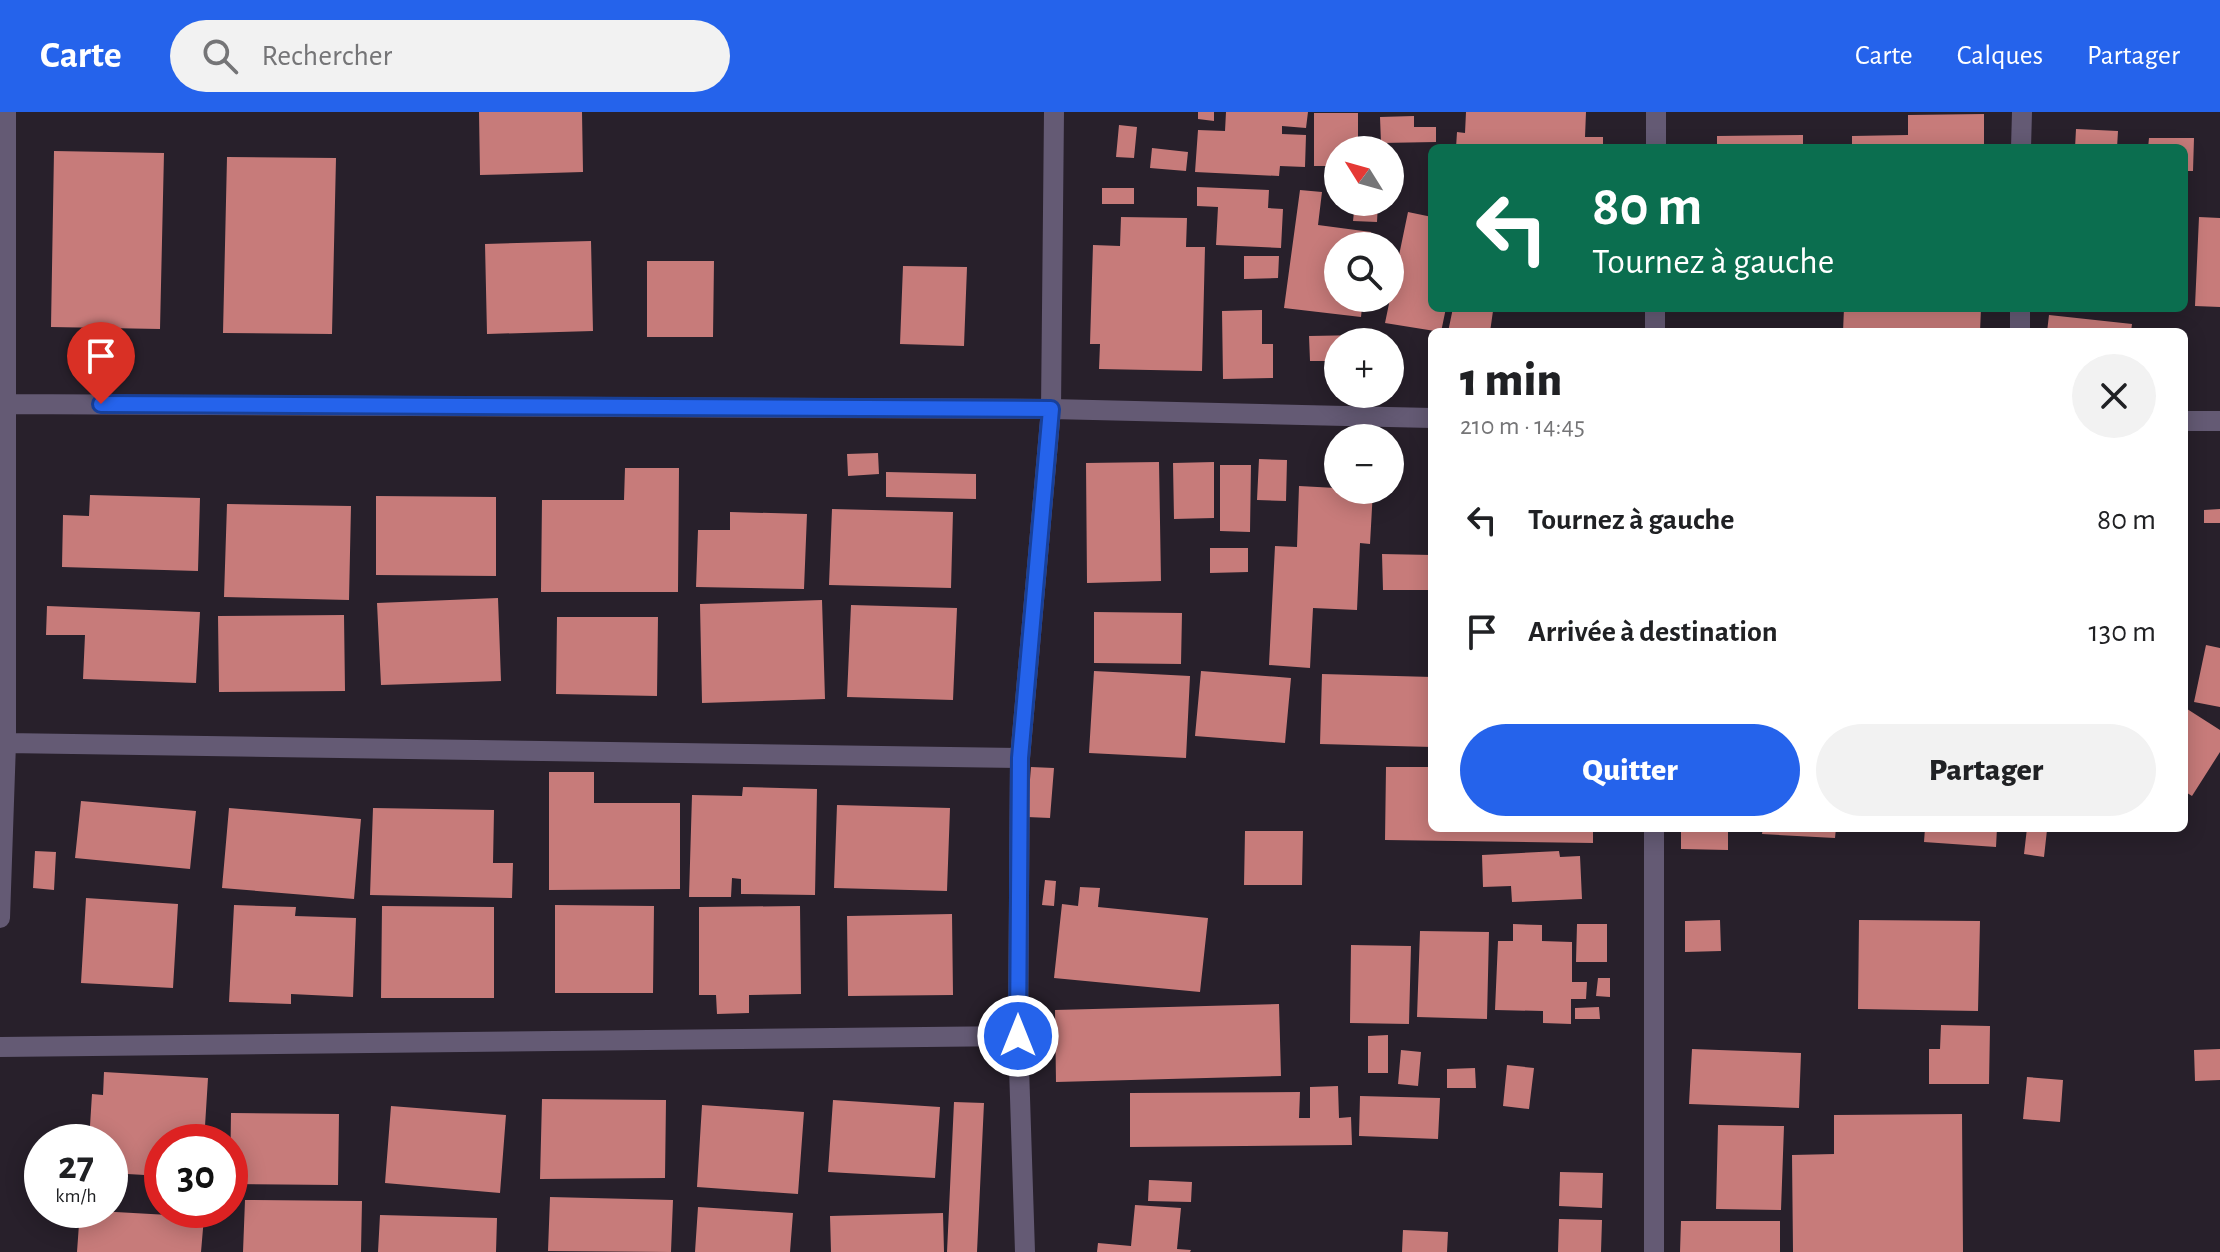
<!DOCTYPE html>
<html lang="fr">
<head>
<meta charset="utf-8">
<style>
  body { margin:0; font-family:"Alegreya Sans",sans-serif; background:#f2f2f2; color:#202124; height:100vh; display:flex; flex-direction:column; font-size:30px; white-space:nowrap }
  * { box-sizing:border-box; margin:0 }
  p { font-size:26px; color:#757577 }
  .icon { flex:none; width:44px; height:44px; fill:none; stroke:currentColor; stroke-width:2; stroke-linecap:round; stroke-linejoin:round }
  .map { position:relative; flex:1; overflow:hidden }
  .sheet { position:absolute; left:1428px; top:216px; width:760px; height:504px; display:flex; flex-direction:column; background:#fff; border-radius:12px; box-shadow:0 4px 20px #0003 }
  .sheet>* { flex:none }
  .banner { position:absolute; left:1428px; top:32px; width:760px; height:168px; border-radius:12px; box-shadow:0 4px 20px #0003; background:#0b6e4f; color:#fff; overflow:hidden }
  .needle { width:52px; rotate:307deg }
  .tools { position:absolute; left:1324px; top:24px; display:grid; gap:16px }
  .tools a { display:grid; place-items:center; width:80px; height:80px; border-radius:50%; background:#fff; box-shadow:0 4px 20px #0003; font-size:40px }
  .speed { position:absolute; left:24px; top:1012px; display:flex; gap:16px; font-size:40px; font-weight:700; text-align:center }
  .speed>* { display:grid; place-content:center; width:104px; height:104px; border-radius:50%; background:#fff; box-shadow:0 4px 20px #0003; line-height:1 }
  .speed small { font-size:20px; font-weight:400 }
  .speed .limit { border:12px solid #d22; background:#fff; color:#111 }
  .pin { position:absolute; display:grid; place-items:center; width:68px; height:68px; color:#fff; margin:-82px -34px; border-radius:50% 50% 50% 0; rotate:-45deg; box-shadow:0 0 8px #0007 }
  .pin .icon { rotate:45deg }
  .me { position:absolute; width:88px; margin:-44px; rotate:0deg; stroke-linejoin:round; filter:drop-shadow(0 0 6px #0008) }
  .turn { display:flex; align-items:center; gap:28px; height:168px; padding:0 32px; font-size:36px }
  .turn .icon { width:104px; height:104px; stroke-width:2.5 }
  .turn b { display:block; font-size:56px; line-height:68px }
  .round { display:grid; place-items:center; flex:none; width:84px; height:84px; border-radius:42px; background:#f2f2f2 }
  .overview { display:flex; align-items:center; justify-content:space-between; height:136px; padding:0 32px }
  h1 { font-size:48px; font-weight:800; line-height:60px }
  .primary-button { display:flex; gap:16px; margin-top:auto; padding:16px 32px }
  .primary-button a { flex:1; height:92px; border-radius:48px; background:#2563eb; color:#fff; font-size:32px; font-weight:800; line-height:92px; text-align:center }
  .primary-button a+a { background:#f2f2f2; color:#202124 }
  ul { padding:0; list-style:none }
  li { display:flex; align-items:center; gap:24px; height:112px; padding:0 32px }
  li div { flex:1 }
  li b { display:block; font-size:30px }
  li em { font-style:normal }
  header { display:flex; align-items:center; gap:48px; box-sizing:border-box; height:112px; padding:0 40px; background:#2563eb; color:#fff }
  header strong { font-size:38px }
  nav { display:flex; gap:44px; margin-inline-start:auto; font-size:28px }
  .search { width:560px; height:72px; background:#f2f2f2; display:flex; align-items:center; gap:20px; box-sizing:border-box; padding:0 28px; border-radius:44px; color:#757577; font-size:30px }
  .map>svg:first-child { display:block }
  .building { fill:#c77b7a }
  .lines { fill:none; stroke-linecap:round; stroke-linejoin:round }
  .minor { stroke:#645a74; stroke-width:20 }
  .route-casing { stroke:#184099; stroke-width:20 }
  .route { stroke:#2563eb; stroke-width:14 }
</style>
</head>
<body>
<header>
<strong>Carte</strong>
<div class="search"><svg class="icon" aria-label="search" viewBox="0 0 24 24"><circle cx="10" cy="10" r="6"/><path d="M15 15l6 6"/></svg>Rechercher</div>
<nav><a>Carte</a><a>Calques</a><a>Partager</a></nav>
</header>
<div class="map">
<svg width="2220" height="1140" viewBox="0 0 2220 1140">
  <rect width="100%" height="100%" fill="#28202b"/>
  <path class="building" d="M 479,0 L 582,0 L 583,60 L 480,63 Z
    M 1198,0 L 1214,0 L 1214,9 L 1198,7 Z
    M 1226,0 L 1308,0 L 1306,16 L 1282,14 L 1282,22 L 1306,23 L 1305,55 L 1280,54 L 1279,64 L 1195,60 L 1198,18 L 1225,19 Z
    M 1466,0 L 1586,0 L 1585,25 L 1603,25 L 1603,36 L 1456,36 L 1457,20 L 1465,21 Z
    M 1314,1 L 1358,1 L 1358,38 L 1338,38 L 1338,78 L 1330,78 L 1330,54 L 1314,54 Z
    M 1984,2 L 1984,36 L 1852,36 L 1852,24 L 1908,23 L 1908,3 Z
    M 1414,4 L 1414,15 L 1436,15 L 1436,30 L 1381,31 L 1380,5 Z
    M 1119,13 L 1137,15 L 1134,46 L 1116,45 Z
    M 2076,17 L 2118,19 L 2117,36 L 2075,36 Z
    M 1803,23 L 1803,36 L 1717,36 L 1717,24 Z
    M 2149,26 L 2194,26 L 2193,59 L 2184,59 L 2184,36 L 2148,36 Z
    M 1152,36 L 1188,40 L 1186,59 L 1150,56 Z
    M 54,39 L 164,41 L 160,217 L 51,215 Z
    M 227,45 L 336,46 L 332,222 L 223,221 Z
    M 1197,75 L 1269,78 L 1268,96 L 1283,97 L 1281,136 L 1216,133 L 1218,95 L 1197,94 Z
    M 1102,76 L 1134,76 L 1134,92 L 1102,92 Z
    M 1300,78 L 1322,80 L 1318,113 L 1371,120 L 1369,134 L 1338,134 L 1338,186 L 1363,186 L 1361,205 L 1284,196 Z
    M 1355,90 L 1378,90 L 1377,110 L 1353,109 Z
    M 1408,100 L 1432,105 L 1432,196 L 1446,196 L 1441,220 L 1385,211 Z
    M 1121,105 L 1187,106 L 1186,135 L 1205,135 L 1202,259 L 1099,257 L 1100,232 L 1090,232 L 1093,133 L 1120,134 Z
    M 2199,105 L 2220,106 L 2220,195 L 2195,194 Z
    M 591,129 L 593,219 L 487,222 L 485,132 Z
    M 1244,144 L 1279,144 L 1278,166 L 1244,167 Z
    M 647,149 L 714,149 L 713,225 L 647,225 Z
    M 903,154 L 967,155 L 964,234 L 900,232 Z
    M 1453,196 L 1493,199 L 1490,220 L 1448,220 Z
    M 1844,196 L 1981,196 L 1980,220 L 1843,220 Z
    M 1262,198 L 1262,232 L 1273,232 L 1273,266 L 1223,267 L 1222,199 Z
    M 2049,203 L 2132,212 L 2131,220 L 2047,220 Z
    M 1363,223 L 1363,230 L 1338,230 L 1338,249 L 1310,249 L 1309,224 Z
    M 878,341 L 879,362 L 848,364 L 847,342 Z
    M 1259,347 L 1287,348 L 1286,389 L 1257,388 Z
    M 1159,350 L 1161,469 L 1087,471 L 1086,351 Z
    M 1214,350 L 1214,406 L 1174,407 L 1173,351 Z
    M 1220,353 L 1251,353 L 1250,420 L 1220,419 Z
    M 625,356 L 679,356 L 678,480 L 541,480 L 542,388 L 624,388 Z
    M 886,360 L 976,362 L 976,387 L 886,385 Z
    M 1299,374 L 1373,378 L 1370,432 L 1360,431 L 1357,498 L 1313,496 L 1310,556 L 1269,553 L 1275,434 L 1297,435 Z
    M 90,383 L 200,386 L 198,459 L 62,455 L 63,403 L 89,404 Z
    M 376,384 L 496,385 L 496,464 L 376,463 Z
    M 227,392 L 351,394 L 349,488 L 224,485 Z
    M 832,397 L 953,400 L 951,476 L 829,473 Z
    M 2220,397 L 2220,411 L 2204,411 L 2204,398 Z
    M 730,400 L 807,402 L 804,477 L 696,475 L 698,418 L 730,418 Z
    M 1210,436 L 1248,436 L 1248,460 L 1210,461 Z
    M 1382,442 L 1432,443 L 1432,478 L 1383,478 Z
    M 498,486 L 501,569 L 381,573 L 377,491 Z
    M 822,488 L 825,587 L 702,591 L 700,492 Z
    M 851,493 L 957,496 L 953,588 L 847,585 Z
    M 47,494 L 200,500 L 196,571 L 83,567 L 85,523 L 46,523 Z
    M 1094,500 L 1182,501 L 1181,552 L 1094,551 Z
    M 344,503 L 345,579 L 219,580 L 218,504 Z
    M 557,505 L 658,505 L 657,584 L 556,582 Z
    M 2206,533 L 2220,536 L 2220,595 L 2194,590 Z
    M 1094,559 L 1190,564 L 1186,646 L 1089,641 Z
    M 1201,559 L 1291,566 L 1285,631 L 1195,624 Z
    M 1322,562 L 1432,565 L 1432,635 L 1320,632 Z
    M 2184,595 L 2220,618 L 2220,640 L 2192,684 L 2184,679 Z
    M 1031,655 L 1054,656 L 1050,706 L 1027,705 Z
    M 1386,655 L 1432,655 L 1432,716 L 1593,716 L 1593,731 L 1385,728 Z
    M 549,660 L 594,660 L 594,691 L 680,691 L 680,777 L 549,778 Z
    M 743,675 L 817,677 L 815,783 L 741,782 L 741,767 L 732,766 L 731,785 L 689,785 L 692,683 L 742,684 Z
    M 81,689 L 196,699 L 190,757 L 75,746 Z
    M 837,693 L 950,696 L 947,779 L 834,776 Z
    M 229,696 L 361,707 L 354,787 L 222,776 Z
    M 373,696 L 494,698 L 493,751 L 513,751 L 512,786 L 370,783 Z
    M 1681,716 L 1728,716 L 1728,738 L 1681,737 Z
    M 1763,716 L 1836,716 L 1835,726 L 1762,722 Z
    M 1925,716 L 1997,716 L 1996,735 L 1924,730 Z
    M 2027,716 L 2047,718 L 2044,745 L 2024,742 Z
    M 1245,719 L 1303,719 L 1302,773 L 1244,773 Z
    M 35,739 L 56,740 L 54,778 L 33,776 Z
    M 1559,739 L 1560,745 L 1580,744 L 1582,787 L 1512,790 L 1511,774 L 1483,775 L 1482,743 Z
    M 1045,768 L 1056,769 L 1054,794 L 1042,793 Z
    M 1080,775 L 1100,776 L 1098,795 L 1208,806 L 1200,880 L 1054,866 L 1062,792 L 1078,794 Z
    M 86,786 L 178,792 L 173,876 L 81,871 Z
    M 234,793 L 296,795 L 295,804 L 356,806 L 353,885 L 291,882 L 291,892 L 229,890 Z
    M 555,793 L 654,794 L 653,881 L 555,881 Z
    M 382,794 L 494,795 L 494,886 L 381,886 Z
    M 800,794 L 801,882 L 749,883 L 749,901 L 717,902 L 716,883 L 699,883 L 699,795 Z
    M 952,802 L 953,883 L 848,884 L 847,804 Z
    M 1720,808 L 1721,839 L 1685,840 L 1685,809 Z
    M 1859,808 L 1980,809 L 1978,899 L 1858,897 Z
    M 1513,812 L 1542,813 L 1542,829 L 1572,830 L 1572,870 L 1587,870 L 1586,887 L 1571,887 L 1571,912 L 1543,911 L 1543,899 L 1495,898 L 1498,829 L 1513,829 Z
    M 1577,812 L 1607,812 L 1607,850 L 1576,850 Z
    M 1420,819 L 1489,820 L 1487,907 L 1417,905 Z
    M 1351,833 L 1411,834 L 1409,912 L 1350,911 Z
    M 1598,866 L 1610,866 L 1610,885 L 1596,884 Z
    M 1279,892 L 1281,964 L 1056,970 L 1055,898 Z
    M 1599,895 L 1600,907 L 1575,907 L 1575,896 Z
    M 1941,913 L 1990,914 L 1989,972 L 1929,972 L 1929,937 L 1940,937 Z
    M 1388,923 L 1388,961 L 1368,961 L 1368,924 Z
    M 1692,937 L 1801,941 L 1799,996 L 1689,992 Z
    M 2220,937 L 2220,968 L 2195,969 L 2194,938 Z
    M 1401,938 L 1421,940 L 1418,974 L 1398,972 Z
    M 1507,953 L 1534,956 L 1529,997 L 1503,994 Z
    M 1475,956 L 1476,976 L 1447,976 L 1447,957 Z
    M 104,960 L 208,966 L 204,1030 L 162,1030 L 162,1064 L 110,1061 L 110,1030 L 89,1030 L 92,982 L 103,983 Z
    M 2027,965 L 2063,968 L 2060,1010 L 2023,1007 Z
    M 1338,974 L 1339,1006 L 1351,1005 L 1352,1033 L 1130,1035 L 1130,981 L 1300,980 L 1299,1006 L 1310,1006 L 1310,975 Z
    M 1360,984 L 1440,986 L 1438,1027 L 1359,1024 Z
    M 542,987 L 666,988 L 665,1066 L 540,1067 Z
    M 833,988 L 940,995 L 935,1066 L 828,1060 Z
    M 954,990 L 984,991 L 977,1140 L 947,1140 Z
    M 702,993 L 804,1000 L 798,1082 L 697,1075 Z
    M 391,994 L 506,1003 L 500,1081 L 385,1071 Z
    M 231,1001 L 339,1002 L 338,1073 L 230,1072 Z
    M 1962,1002 L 1963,1140 L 1793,1140 L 1792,1043 L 1834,1042 L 1834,1003 Z
    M 1718,1013 L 1784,1014 L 1781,1098 L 1716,1097 Z
    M 1560,1060 L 1603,1061 L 1602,1096 L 1559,1094 Z
    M 1149,1068 L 1192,1070 L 1191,1090 L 1148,1089 Z
    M 550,1085 L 673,1088 L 671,1140 L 548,1139 Z
    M 245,1088 L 362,1089 L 361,1140 L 243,1140 Z
    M 1135,1093 L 1181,1096 L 1177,1137 L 1191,1138 L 1190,1140 L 1097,1140 L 1098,1131 L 1131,1134 Z
    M 698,1095 L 793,1101 L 790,1140 L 695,1140 Z
    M 80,1098 L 204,1105 L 201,1140 L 77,1140 Z
    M 943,1101 L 944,1140 L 831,1140 L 830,1104 Z
    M 380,1103 L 497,1106 L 496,1140 L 378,1140 Z
    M 1559,1107 L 1602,1108 L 1601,1140 L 1558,1140 Z
    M 1681,1109 L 1780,1109 L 1780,1140 L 1680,1140 Z
    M 1403,1118 L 1448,1120 L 1447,1140 L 1402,1140 Z"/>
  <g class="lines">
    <path class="minor" d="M 1656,36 L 1656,0
      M 2021,36 L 2022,0
      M 1655,220 L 1655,196
      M 2020,220 L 2020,196
      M 0,292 L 1051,297 L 1432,306
      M 2184,309 L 2220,309
      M 6,631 L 1020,646
      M 0,806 L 6,631 L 6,0
      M 0,935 L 1018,924
      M 1025,1140 L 1018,924 L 1020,646 L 1051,297 L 1054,0
      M 1654,1140 L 1654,716"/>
  </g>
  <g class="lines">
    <g class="route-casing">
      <path id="route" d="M 101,292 L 1051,297 L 1020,646 L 1018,924"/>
    </g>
    <use href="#route" class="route"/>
  </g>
</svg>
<div class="tools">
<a><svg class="needle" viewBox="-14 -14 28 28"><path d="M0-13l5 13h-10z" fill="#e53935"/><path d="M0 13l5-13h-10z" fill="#757577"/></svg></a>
<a><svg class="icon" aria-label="search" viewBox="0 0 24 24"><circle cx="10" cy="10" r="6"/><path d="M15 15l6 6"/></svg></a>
<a>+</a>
<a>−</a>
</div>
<div class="speed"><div>27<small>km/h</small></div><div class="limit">30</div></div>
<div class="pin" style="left:101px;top:292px;background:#d93025"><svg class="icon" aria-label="arrive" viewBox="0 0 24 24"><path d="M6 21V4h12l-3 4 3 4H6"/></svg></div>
<svg class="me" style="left:1018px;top:924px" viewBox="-20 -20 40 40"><circle r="17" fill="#2563eb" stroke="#fff" stroke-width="3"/><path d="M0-11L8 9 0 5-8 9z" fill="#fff"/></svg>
<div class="banner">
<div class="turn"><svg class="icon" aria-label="left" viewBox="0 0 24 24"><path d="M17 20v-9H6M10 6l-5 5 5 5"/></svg><div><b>80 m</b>Tournez à gauche</div></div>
</div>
<section class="sheet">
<div class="overview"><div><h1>1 min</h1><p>210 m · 14:45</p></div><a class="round"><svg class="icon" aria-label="close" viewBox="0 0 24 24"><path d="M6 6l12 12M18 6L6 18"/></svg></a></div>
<ul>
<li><svg class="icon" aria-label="left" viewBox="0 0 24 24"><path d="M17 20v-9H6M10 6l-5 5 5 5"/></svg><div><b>Tournez à gauche</b></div><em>80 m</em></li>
<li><svg class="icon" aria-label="arrive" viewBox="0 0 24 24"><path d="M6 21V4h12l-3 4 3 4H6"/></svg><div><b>Arrivée à destination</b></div><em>130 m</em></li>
</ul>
<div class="primary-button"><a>Quitter</a><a>Partager</a></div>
</section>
</div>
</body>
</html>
